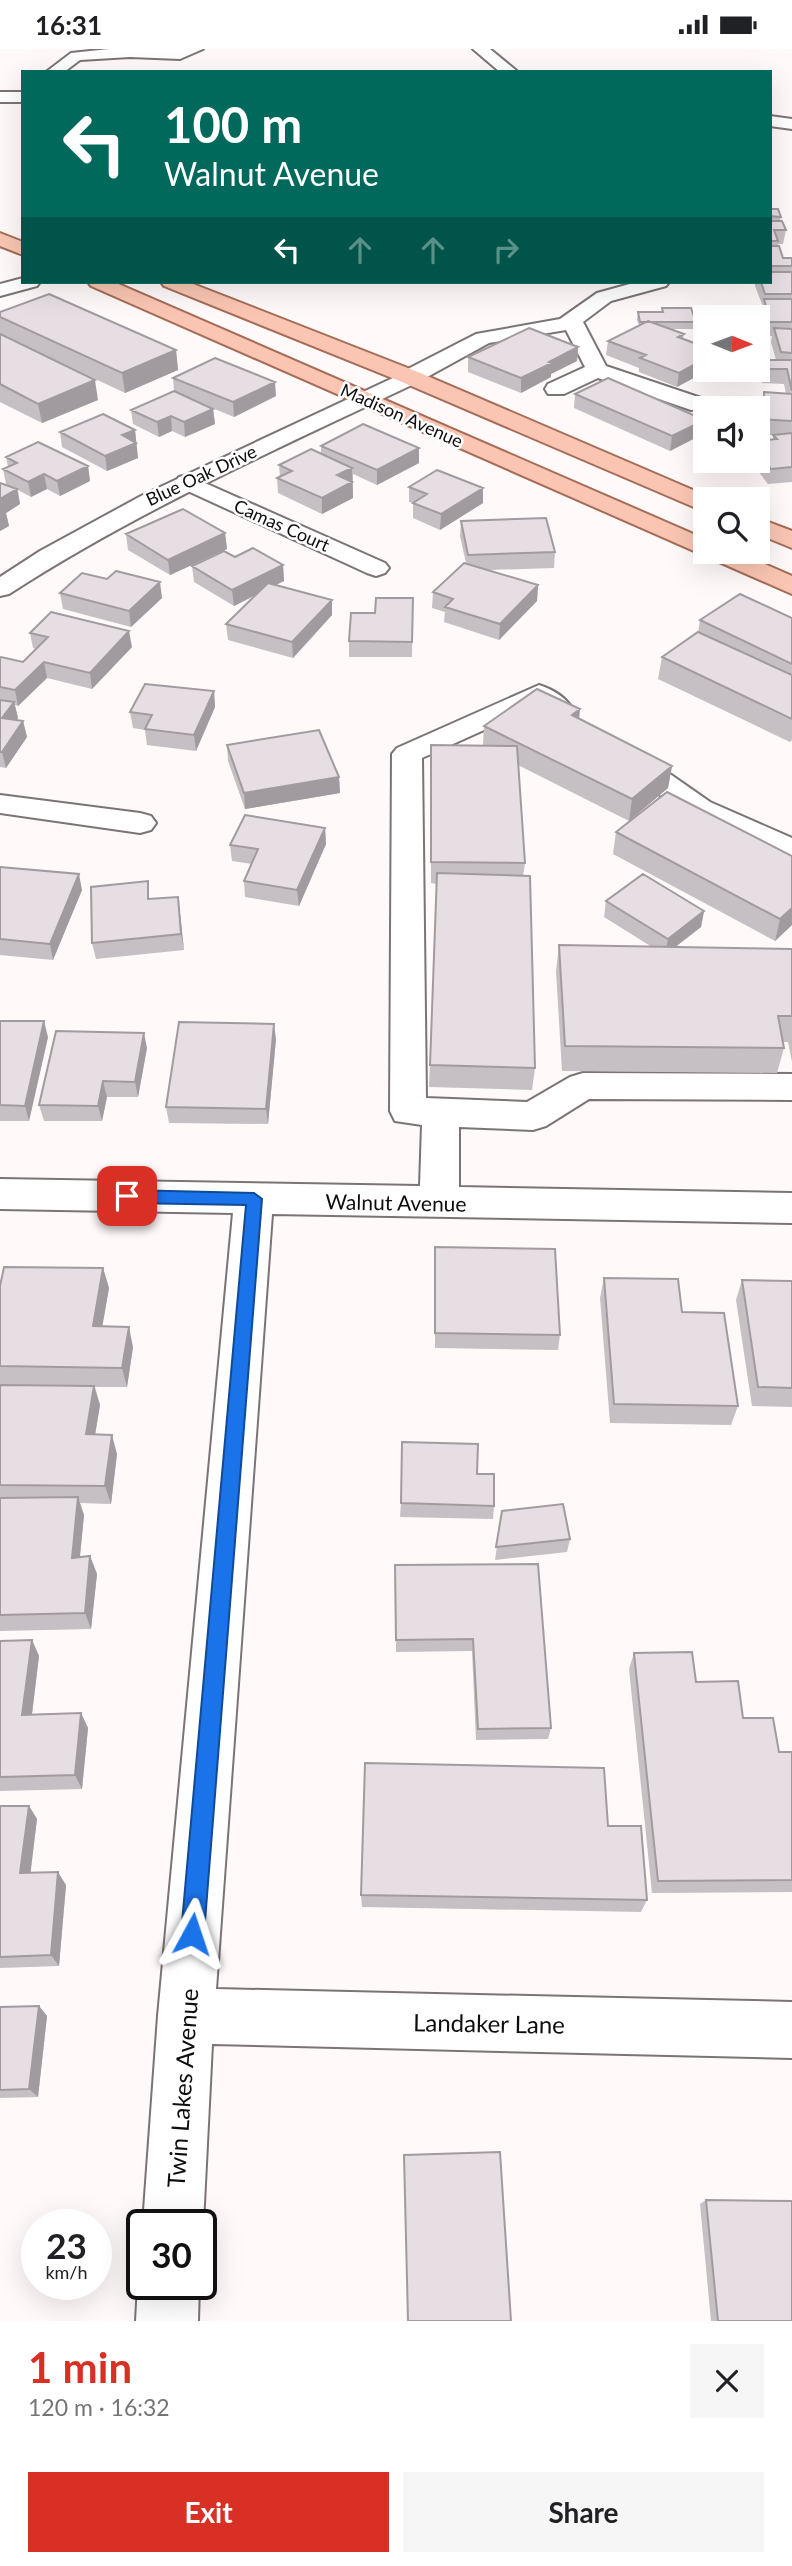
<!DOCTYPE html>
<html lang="en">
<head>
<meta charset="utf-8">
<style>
  body { margin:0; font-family:Lato,sans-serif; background:#f6f6f6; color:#202124; height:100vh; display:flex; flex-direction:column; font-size:26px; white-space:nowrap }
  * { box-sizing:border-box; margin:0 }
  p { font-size:23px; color:#757577 }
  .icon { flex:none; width:38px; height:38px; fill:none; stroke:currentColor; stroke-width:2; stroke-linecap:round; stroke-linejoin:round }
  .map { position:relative; height:2272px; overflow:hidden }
  .side { display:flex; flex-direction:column; background:#fff; flex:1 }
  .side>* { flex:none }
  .banner { position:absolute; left:21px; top:21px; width:751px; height:214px; border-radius:0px; box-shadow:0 7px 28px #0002; background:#00695c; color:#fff; overflow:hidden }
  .needle { width:46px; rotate:91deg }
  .buttons { position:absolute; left:693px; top:256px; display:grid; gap:14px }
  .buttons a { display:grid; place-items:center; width:77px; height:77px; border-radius:0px; background:#fff; box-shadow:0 7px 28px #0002; font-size:35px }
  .speed { position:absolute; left:21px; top:2160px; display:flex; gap:14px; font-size:35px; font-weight:700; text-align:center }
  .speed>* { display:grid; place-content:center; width:91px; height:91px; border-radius:50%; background:#fff; box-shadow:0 7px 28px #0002; line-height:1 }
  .speed small { font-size:18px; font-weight:400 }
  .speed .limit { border:4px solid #111; border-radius:10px; background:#fff; color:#111 }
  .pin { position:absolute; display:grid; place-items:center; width:60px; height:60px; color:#fff; margin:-30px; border-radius:14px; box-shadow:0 4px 10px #0006 }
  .me { position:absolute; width:77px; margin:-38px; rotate:5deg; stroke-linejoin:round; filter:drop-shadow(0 0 5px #0008) }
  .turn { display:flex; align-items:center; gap:24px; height:147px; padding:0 28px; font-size:32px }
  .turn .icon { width:91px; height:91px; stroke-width:2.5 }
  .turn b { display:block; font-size:49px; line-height:60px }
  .lanes { display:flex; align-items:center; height:66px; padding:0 28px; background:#0003; justify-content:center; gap:35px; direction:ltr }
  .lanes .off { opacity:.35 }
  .round { display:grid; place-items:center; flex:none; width:74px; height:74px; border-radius:0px; background:#f6f6f6 }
  .summary { display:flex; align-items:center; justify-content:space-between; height:119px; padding:0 28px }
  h1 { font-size:42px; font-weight:700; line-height:52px; color:#d93025 }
  .action { display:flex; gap:14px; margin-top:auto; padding:14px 28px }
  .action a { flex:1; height:80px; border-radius:0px; background:#d93025; color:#fff; font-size:28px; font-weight:700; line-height:80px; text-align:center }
  .action a+a { background:#f6f6f6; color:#202124 }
  .status { display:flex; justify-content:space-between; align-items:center; height:49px; padding:0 35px; background:#fff; direction:ltr }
  .status svg { height:19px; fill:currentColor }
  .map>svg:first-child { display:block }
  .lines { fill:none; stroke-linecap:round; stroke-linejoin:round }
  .minor-casing { stroke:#7c7374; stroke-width:4 }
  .tertiary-casing { stroke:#7c7374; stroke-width:4 }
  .primary-casing { stroke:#a56c57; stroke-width:4 }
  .minor { fill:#fff; fill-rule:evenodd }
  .tertiary { fill:#fff; fill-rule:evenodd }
  .primary { fill:#fac6b3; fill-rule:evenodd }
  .wall { fill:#c6bfc3 }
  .shaded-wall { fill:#a19b9f }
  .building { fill:#e6dee3; stroke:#a19b9f; stroke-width:2 }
  .route { fill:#1a73e8; stroke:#114b97; stroke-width:2 }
  .labels { text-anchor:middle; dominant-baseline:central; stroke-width:5; stroke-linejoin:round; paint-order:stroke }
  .far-street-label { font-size:18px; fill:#0f0c0c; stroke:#fff }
  .street-label { font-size:21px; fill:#0f0c0c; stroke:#fff }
  .near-street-label { font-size:24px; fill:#0f0c0c; stroke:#fff }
</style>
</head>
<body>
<div class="status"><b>16:31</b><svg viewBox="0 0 49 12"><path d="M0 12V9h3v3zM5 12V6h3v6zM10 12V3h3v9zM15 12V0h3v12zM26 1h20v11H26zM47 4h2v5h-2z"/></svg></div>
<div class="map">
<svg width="792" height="2272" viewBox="0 0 792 2272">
  <rect width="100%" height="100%" fill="#fff9f9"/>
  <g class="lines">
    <g class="minor-casing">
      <path id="minor" d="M 109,0 L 203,0 L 180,10 L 130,8 L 80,11 L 64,23 L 46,23 L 71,4 Z
        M 473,0 L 490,0 L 518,23 L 500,23 Z
        M 0,43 L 23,43 L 23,53 L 0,53 Z
        M 770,67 L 792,70 L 792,80 L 770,77 Z
        M 23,229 L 23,233 L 40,233 L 37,237 L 0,247 L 0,235 Z
        M 637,233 L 669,233 L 666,237 L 611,252 L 583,273 L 606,317 L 707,351 L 710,356 L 705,361 L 691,361 L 598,329 L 564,345 L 548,345 L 545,340 L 548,335 L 585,318 L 566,281 L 489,294 L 418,333 L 402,333 L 399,328 L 402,323 L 476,285 L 560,270 L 597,244 Z
        M 187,426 L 385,514 L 389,519 L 385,524 L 376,527 L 367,524 L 179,438 L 175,433 L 179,428 Z
        M 539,636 C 552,640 565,648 572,659 L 568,665 C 554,669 548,665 537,657 L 422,709 L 426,1049 L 527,1053 L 570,1028 L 583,1024 L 792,1025 L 792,1051 L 589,1050 L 546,1077 L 533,1081 L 459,1078 L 459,1138 L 792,1144 L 792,1174 L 272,1165 L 216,1940 L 792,1953 L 792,2009 L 212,1995 L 203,2175 L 201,2179 L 201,2175 L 143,2175 L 158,1967 L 233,1164 L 0,1160 L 0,1130 L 420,1137 L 422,1076 L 395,1072 L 390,1062 L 392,705 L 397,699 Z
        M 627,699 L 637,702 L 710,753 L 792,789 L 792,811 L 688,767 L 617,714 L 612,708 L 617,702 Z
        M 0,746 L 140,764 L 151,767 L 156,774 L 151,781 L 140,784 L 0,764 Z
        M 142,2227 L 142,2235 L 199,2235 L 198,2272 L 136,2272 L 138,2235 Z"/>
    </g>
    <g class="tertiary-casing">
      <path id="tertiary" d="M 410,321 L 418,323 L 421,328 L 418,333 C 279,399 139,461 9,545 L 0,547 L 0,528 L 40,502 L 141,447 Z"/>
    </g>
    <g class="primary-casing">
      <path id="primary" d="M 0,184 L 23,193 L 23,206 L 0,197 Z
        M 88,233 L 114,233 L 705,490 L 705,502 L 735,502 L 792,527 L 792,545 L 91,237 Z
        M 161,233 L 188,233 L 418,323 L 714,450 L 705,450 L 705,461 L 696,459 L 402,333 L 164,237 Z
        M 758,469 L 792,482 L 792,499 L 758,485 Z"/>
    </g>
    <use href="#minor" class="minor"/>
    <use href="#tertiary" class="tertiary"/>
    <use href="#primary" class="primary"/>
  </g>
  <path class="wall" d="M 770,160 L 781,168 L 780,172 L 786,181 L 783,195 L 778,195 L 778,197 L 783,209 L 792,209 L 792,433 L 768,435 L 758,422 L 738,423 L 730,411 L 758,411 L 758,392 L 773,390 L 773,386 L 758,385 L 758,359 L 740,359 L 741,350 L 762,351 L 764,343 L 786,345 L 784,335 L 762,334 L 760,325 L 762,311 L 776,311 L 771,293 L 772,287 L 758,287 L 758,268 L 755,268 L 757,261 L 762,261 L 763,258 L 755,237 L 755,233 L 770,233 Z
    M 662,259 L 696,273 L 694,280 L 670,280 L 684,285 L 683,290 L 705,320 L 710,320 L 677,338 L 639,323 L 639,319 L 606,306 L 608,292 L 639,277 L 637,271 L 638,263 L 662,263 Z
    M 0,263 L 176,301 L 178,321 L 125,344 L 0,285 Z
    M 0,285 L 98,351 L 42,374 L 0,353 Z
    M 578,298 L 577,312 L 551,325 L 551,328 L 521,344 L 468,323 L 468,308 Z
    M 173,329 L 276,347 L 234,368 L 205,356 L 213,360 L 215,375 L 185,388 L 172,382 L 159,388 L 133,375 L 131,361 L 174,342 Z
    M 575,345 L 703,385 L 670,402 L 574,359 Z
    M 135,381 L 138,409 L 107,422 L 62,398 L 60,383 Z
    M 321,397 L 419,414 L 377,436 L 353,425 L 353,449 L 322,465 L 278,444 L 277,429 L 280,428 L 279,416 L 321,405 Z
    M 6,408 L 88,417 L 90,432 L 60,447 L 47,440 L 31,448 L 18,441 L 20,455 L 6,464 L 9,477 L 0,482 L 0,434 L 6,435 L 3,420 L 8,418 Z
    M 409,438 L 483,439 L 483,454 L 440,481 L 413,469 L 413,454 L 409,453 Z
    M 461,472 L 555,503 L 554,519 L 488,521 L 538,536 L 537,552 L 499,591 L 444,573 L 445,563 L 432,559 L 433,543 L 466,514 L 460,487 Z
    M 225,484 L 227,500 L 170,526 L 128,501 L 126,485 Z
    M 235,508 L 283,516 L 284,532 L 275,536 L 332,551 L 332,566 L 293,609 L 228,591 L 226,575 L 256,545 L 234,557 L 194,533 L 192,517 Z
    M 60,544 L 162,549 L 131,578 L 63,560 Z
    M 413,549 L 412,608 L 349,608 L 349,592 L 375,564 Z
    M 792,569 L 792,691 L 790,693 L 658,630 L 662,608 L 698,584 L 700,571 Z
    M 30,584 L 132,598 L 92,640 L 47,629 L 18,657 L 15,656 L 18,669 L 16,671 L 23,672 L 27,688 L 6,719 L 0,718 L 0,609 L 23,613 L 36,600 L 33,599 Z
    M 214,642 L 215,658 L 196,702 L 147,696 L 145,681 L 133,679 L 130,663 Z
    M 579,670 L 672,717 L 668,739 L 629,772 L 518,716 L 525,814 L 523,827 L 535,1019 L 532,1041 L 429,1038 L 437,835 L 431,834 L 431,718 L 483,696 L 484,677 Z
    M 227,696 L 339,728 L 340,744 L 245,760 L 228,712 Z
    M 325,779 L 326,795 L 299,857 L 245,848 L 244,832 L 252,815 L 232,812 L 230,796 Z
    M 616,783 L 792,807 L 792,876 L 775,892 L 613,805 Z
    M 0,818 L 82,841 L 53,911 L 0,906 Z
    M 178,848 L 184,901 L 96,910 L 92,894 Z
    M 606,852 L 704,862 L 701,878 L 675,898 L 792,900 L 792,1013 L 788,993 L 783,993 L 784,999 L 777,1024 L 562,1022 L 556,922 L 559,896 L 652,898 L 604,868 Z
    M 0,972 L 48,988 L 29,1072 L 0,1072 Z
    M 276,990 L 268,1075 L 169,1074 L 166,1058 Z
    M 147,999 L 138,1048 L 107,1048 L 102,1072 L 44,1072 L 39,1056 Z
    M 435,1213 L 560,1286 L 558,1301 L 435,1299 Z
    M 103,1219 L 109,1239 L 102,1277 L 133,1298 L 127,1338 L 95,1338 L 100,1356 L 95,1386 L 117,1405 L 111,1455 L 80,1454 L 84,1466 L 80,1508 L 90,1507 L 97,1525 L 91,1580 L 0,1582 L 0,1237 Z
    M 604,1229 L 682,1263 L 738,1357 L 731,1376 L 610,1374 L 600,1249 Z
    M 742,1231 L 792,1232 L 792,1358 L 752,1357 L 736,1251 Z
    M 401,1454 L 494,1457 L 493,1470 L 400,1468 Z
    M 502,1462 L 570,1490 L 567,1503 L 495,1511 Z
    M 538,1515 L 551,1679 L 548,1690 L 476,1691 L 472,1602 L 396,1603 L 395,1516 Z
    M 32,1591 L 39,1607 L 32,1665 L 81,1664 L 88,1679 L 82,1740 L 0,1742 L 0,1592 Z
    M 634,1604 L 696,1633 L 743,1669 L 779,1703 L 792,1703 L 792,1843 L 652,1844 L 629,1620 Z
    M 0,1757 L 29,1757 L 37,1770 L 30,1824 L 66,1836 L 59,1917 L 0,1919 Z
    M 361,1846 L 647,1851 L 641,1863 L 362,1858 Z
    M 39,1957 L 47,1967 L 38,2048 L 0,2049 L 0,1958 Z
    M 706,2151 L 792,2272 L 711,2272 L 700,2155 Z"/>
  <path class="shaded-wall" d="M 578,298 L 577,312 L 551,325 L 551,328 L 521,344 L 521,329 L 549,313 Z
    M 176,301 L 178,321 L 125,344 L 122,324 Z
    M 705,310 L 705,320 L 710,320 L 677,338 L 679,324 Z
    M 95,331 L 98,351 L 42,374 L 38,355 Z
    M 275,333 L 276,347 L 234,368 L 233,353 Z
    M 213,360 L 215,375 L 185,388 L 184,373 Z
    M 171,367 L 172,382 L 159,388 L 157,373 Z
    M 705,371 L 703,385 L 670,402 L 672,387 Z
    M 135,381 L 138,409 L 107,422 L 105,407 L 122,386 Z
    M 419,399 L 419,414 L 377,436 L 377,421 Z
    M 88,417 L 90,432 L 60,447 L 57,432 Z
    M 352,419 L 353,449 L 322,465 L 322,449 L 337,426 Z
    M 44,425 L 47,440 L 31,448 L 28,433 Z
    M 483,439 L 483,454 L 440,481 L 441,465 Z
    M 17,440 L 20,455 L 6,464 L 9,477 L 0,482 L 0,450 Z
    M 225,484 L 227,500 L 170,526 L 168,511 Z
    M 283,516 L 284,532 L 234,557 L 232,541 Z
    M 160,533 L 162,549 L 131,578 L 129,562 Z
    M 538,536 L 537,552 L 499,591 L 500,575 Z
    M 332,551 L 332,566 L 293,609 L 292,593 Z
    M 129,582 L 132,598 L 92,640 L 90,624 Z
    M 44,613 L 47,629 L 18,657 L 15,641 Z
    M 214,642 L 215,658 L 196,702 L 194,686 Z
    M 14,653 L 18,669 L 6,685 L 2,669 Z
    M 580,660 L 578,682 L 572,666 Z
    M 23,672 L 27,688 L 6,719 L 2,703 Z
    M 672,717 L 668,739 L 629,772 L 632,750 Z
    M 339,728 L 340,744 L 245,760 L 244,744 Z
    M 325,779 L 326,795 L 299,857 L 297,841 Z
    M 79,825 L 82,841 L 53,911 L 50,895 Z
    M 178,848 L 180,864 L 184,901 L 181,885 Z
    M 792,859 L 792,876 L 775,892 L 780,870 Z
    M 704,862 L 701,878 L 665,906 L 668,890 Z
    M 44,972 L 48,988 L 29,1072 L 25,1057 Z
    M 274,975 L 276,990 L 268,1075 L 266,1060 Z
    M 144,984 L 147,999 L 138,1048 L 135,1033 Z
    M 103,1032 L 107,1048 L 102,1072 L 98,1057 Z
    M 103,1219 L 109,1239 L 99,1297 L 93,1277 Z
    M 129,1278 L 133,1298 L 127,1338 L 122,1319 Z
    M 94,1337 L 100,1356 L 92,1404 L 86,1385 Z
    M 112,1386 L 117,1405 L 111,1455 L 105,1437 Z
    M 78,1448 L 84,1466 L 78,1526 L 72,1509 Z
    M 90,1507 L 97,1525 L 91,1580 L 85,1564 Z
    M 32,1591 L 39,1607 L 30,1681 L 22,1666 Z
    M 81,1664 L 88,1679 L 82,1740 L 75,1726 Z
    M 29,1757 L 37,1770 L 29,1837 L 20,1824 Z
    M 58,1823 L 66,1836 L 59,1917 L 51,1906 Z
    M 39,1957 L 47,1967 L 38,2048 L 29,2040 Z"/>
  <path class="building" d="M 770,160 L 778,160 L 781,168 L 770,167 Z
    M 770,172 L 782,172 L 786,181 L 774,181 L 778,192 L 770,192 Z
    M 770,197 L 779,197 L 783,209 L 792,209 L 792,217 L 770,217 Z
    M 770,223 L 792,223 L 792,245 L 765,245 L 761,233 L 770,233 Z
    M 49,245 L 176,301 L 122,324 L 0,268 L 0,263 Z
    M 764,250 L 792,250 L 792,273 L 760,273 L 757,261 L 767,261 Z
    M 662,259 L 691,259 L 696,273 L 640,273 L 638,263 L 663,263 Z
    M 648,272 L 684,285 L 678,288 L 705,298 L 705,310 L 679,324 L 640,309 L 646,306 L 608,292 Z
    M 529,279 L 578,298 L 549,313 L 552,314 L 521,329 L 468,308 Z
    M 774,279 L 792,280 L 792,304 L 781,303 Z
    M 0,285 L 95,331 L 38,355 L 0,335 Z
    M 215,309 L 275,333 L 233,353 L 173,329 Z
    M 762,311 L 792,311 L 792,342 L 787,320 L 764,320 Z
    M 608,329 L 705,371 L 672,387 L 575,345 Z
    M 174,342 L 213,360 L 184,373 L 171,367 L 157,373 L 131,361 Z
    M 764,343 L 792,345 L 792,372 L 758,370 L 758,359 L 740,359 L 741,350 L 764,352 Z
    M 103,365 L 135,381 L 122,386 L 136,394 L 105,407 L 60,383 Z
    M 363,375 L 419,399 L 377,421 L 321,397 Z
    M 792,384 L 792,418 L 771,420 L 761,407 L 758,407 L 758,392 L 777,390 L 773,386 Z
    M 38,393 L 88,417 L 57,432 L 44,425 L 28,433 L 3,420 L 17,414 L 6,408 Z
    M 311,400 L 352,419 L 337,426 L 352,433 L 322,449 L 277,429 L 292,422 L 279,416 Z
    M 437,421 L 483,439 L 441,465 L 413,454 L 427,445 L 409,438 Z
    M 0,434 L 17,440 L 0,450 Z
    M 183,460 L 225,484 L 168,511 L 126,485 Z
    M 546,469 L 555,503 L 468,506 L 461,472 Z
    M 253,499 L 283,516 L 232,541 L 192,517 L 224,502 L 235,508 Z
    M 464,514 L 538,536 L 500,575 L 445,558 L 453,550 L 433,543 Z
    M 116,522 L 160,533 L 129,562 L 60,544 L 82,524 L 107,530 Z
    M 268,534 L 332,551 L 292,593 L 226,575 Z
    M 740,545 L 792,569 L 792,615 L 700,571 Z
    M 376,549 L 413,549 L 412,593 L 349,592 L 351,564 L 375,564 Z
    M 51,563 L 129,582 L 90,624 L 44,613 L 15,641 L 0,638 L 0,609 L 1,608 L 23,613 L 48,588 L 30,584 Z
    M 698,583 L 792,626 L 792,670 L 662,608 Z
    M 145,635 L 214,642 L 194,686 L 145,680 L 152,666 L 130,663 Z
    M 537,640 L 580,660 L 572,666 L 672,717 L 632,750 L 484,677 Z
    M 0,651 L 14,653 L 2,669 L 23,672 L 2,703 L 0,703 Z
    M 319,681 L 339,728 L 244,744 L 227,696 Z
    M 431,696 L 517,697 L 525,814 L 431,813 Z
    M 667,743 L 792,807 L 792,859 L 780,870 L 616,783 Z
    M 245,766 L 325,779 L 297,841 L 244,832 L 258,800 L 230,796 Z
    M 0,818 L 79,825 L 50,895 L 0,890 Z
    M 437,824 L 530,827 L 535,1019 L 430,1016 Z
    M 643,825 L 704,862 L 668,890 L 606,852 Z
    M 148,832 L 148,850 L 178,848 L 181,885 L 92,894 L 91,838 Z
    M 559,896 L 792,900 L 792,967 L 778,967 L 784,999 L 565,997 Z
    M 0,972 L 44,972 L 25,1057 L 0,1056 Z
    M 179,973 L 274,975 L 266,1060 L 166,1058 Z
    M 56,982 L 144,984 L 135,1033 L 103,1032 L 98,1057 L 39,1056 Z
    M 435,1198 L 555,1200 L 560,1286 L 435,1284 Z
    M 4,1218 L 103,1219 L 93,1277 L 129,1278 L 122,1319 L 0,1317 L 0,1237 Z
    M 604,1229 L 678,1230 L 682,1263 L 724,1264 L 738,1357 L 614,1355 Z
    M 742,1231 L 792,1232 L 792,1339 L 758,1338 Z
    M 0,1336 L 94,1337 L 86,1385 L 112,1386 L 105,1437 L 0,1436 Z
    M 402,1393 L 478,1395 L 477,1425 L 494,1425 L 494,1457 L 401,1454 Z
    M 78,1448 L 72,1509 L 90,1507 L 85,1564 L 0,1566 L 0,1449 Z
    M 563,1455 L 570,1490 L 496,1498 L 502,1462 Z
    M 538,1515 L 551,1679 L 478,1680 L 473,1590 L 396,1591 L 395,1516 Z
    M 32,1591 L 22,1666 L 81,1664 L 75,1726 L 0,1728 L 0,1592 Z
    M 692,1603 L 696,1633 L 738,1632 L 743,1669 L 773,1669 L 779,1703 L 792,1703 L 792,1831 L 658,1832 L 634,1604 Z
    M 365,1714 L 604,1719 L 608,1777 L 641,1777 L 647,1851 L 361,1846 Z
    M 0,1757 L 29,1757 L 20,1824 L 58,1823 L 51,1906 L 0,1908 Z
    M 39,1957 L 29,2040 L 0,2041 L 0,1958 Z
    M 500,2103 L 511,2272 L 408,2272 L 404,2106 Z
    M 706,2151 L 792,2152 L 792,2272 L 718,2272 Z"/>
  <path class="route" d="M 127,1141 L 254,1144 L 262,1150 L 204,1885 L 200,1893 L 192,1896 L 185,1893 L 181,1885 L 246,1156 L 127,1154 L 119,1147 Z"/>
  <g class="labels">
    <g class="far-street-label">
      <text transform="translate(402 366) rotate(24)">Madison Avenue</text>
      <text transform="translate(201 426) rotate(-25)">Blue Oak Drive</text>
      <text transform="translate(282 476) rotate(24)">Camas Court</text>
    </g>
    <g class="street-label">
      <text transform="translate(396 1153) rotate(1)">Walnut Avenue</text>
    </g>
    <g class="near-street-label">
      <text transform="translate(489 1974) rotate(1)">Landaker Lane</text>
      <text transform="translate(182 2039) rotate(-86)">Twin Lakes Avenue</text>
    </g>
  </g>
</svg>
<div class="buttons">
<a><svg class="needle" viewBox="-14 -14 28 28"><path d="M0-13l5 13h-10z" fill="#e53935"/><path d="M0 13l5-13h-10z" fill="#757577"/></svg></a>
<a><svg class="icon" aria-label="sound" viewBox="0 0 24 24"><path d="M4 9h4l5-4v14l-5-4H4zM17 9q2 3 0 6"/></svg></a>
<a><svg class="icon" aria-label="search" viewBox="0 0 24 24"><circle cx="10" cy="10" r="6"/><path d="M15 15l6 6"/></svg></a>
</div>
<div class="speed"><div>23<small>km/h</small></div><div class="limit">30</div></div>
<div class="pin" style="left:127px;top:1147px;background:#d93025"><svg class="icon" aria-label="arrive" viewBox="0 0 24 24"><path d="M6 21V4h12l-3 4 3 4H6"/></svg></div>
<svg class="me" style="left:192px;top:1885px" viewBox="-20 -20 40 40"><path d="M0-17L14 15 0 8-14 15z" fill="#1a73e8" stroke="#fff" stroke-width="4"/></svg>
<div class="banner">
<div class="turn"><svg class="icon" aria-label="left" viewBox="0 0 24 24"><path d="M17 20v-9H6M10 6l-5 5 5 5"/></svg><div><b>100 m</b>Walnut Avenue</div></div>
<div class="lanes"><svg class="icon" aria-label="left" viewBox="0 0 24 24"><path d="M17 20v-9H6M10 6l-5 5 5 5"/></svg><svg class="icon off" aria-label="ahead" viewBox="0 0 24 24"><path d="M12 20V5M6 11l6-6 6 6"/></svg><svg class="icon off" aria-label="ahead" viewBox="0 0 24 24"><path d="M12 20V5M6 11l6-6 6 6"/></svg><svg class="icon off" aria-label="right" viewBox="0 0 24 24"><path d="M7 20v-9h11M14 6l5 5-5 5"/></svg></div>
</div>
</div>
<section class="side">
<div class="summary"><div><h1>1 min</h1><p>120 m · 16:32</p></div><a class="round"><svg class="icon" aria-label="close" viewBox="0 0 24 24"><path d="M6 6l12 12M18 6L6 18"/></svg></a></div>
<div class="action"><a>Exit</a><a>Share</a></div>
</section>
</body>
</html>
